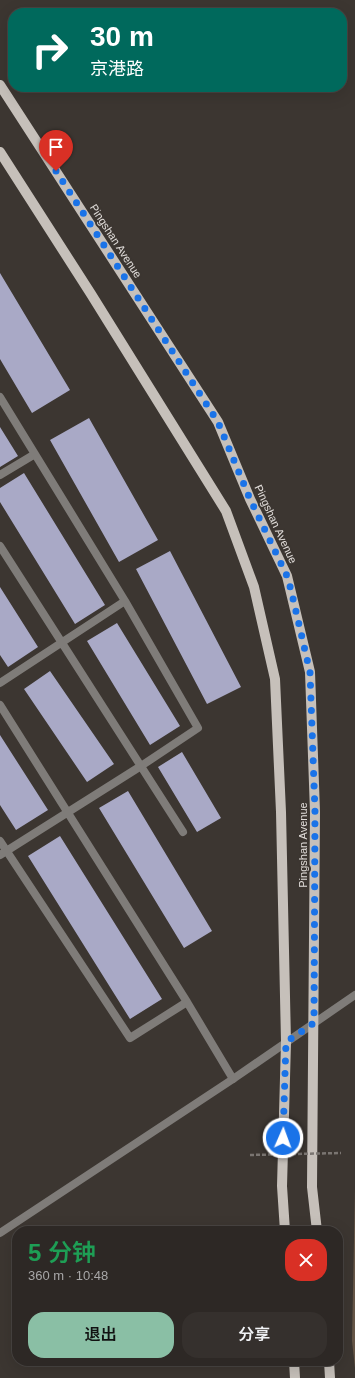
<!DOCTYPE html>
<html lang="zh">
<head>
<meta charset="utf-8">
<style>
  body { margin:0; font-family:Arial,"Noto Sans SC",sans-serif; background:#35302d; color:#f1f3f6; height:100vh; display:flex; flex-direction:column; font-size:15px; white-space:nowrap }
  * { box-sizing:border-box; margin:0 }
  p { font-size:13px; color:#a7a6a7 }
  .icon { flex:none; width:22px; height:22px; fill:none; stroke:currentColor; stroke-width:2; stroke-linecap:round; stroke-linejoin:round }
  .map { position:relative; flex:1; overflow:hidden }
  .details { position:absolute; left:12px; top:1226px; width:331px; height:140px; display:flex; flex-direction:column; background:#2d2825; border-radius:16px; box-shadow:0 4px 16px #0002,0 0 0 1px #484442 }
  .details>* { flex:none }
  .guide { position:absolute; left:8px; top:8px; width:339px; height:84px; border-radius:16px; box-shadow:0 4px 16px #0002,0 0 0 1px #484442; background:#00695c; color:#fff; overflow:hidden }
  .pin { position:absolute; display:grid; place-items:center; width:34px; height:34px; color:#fff; margin:-41px -17px; border-radius:50% 50% 50% 0; rotate:-45deg; box-shadow:0 0 4px #0007 }
  .pin .icon { rotate:45deg }
  .me { position:absolute; width:44px; margin:-22px; rotate:2deg; stroke-linejoin:round; filter:drop-shadow(0 0 3px #0008) }
  .turn { display:flex; align-items:center; gap:14px; height:84px; padding:0 16px; font-size:18px }
  .turn .icon { width:52px; height:52px; stroke-width:2.5 }
  .turn b { display:block; font-size:28px; line-height:34px }
  .round { display:grid; place-items:center; flex:none; width:42px; height:42px; border-radius:16px; background:#35302d }
  .headline { display:flex; align-items:center; justify-content:space-between; height:68px; padding:0 16px }
  h1 { font-size:24px; font-weight:600; line-height:30px; color:#1e9e55 }
  .action { display:flex; gap:8px; margin-top:auto; padding:8px 16px }
  .action a { flex:1; height:46px; border-radius:16px; background:#8abfa5; color:#111; font-size:16px; font-weight:600; line-height:46px; text-align:center }
  .action a+a { background:#35302d; color:#f1f3f6 }
  .map>svg:first-child { display:block }
  .green { fill:#665647 }
  .building { fill:#a9a9c6 }
  .lines { fill:none; stroke-linecap:round; stroke-linejoin:round }
  .lane { stroke:#7f7c79; stroke-width:8 }
  .street { stroke:#7f7c79; stroke-width:8 }
  .primary { stroke:#c6c0ba; stroke-width:10 }
  .path-bridge { stroke:#7a7571; stroke-width:2.5; stroke-dasharray:4 2; stroke-linecap:butt }
  .route { stroke:#1a73e8; stroke-width:7; stroke-dasharray:0 12.6 }
  .labels { text-anchor:middle; dominant-baseline:central; stroke-width:4; stroke-linejoin:round; paint-order:stroke }
  .street-label { font-size:11px; fill:#e1ddda; stroke:#3c3631 }
</style>
</head>
<body>
<div class="map">
<svg width="355" height="1378" viewBox="0 0 355 1378">
  <rect width="100%" height="100%" fill="#3c3631"/>
  <path class="green" d="M 355,1188 L 355,1368 L 352,1341 Z"/>
  <path class="building" d="M 0,273 L 70,390 L 32,413 L 0,359 Z
    M 89,418 L 158,540 L 119,562 L 50,440 Z
    M 0,427 L 18,456 L 0,467 Z
    M 24,473 L 105,605 L 75,624 L 0,502 L 0,488 Z
    M 170,551 L 241,687 L 207,704 L 136,569 Z
    M 0,587 L 38,647 L 8,667 L 0,655 Z
    M 117,623 L 180,726 L 150,745 L 87,641 Z
    M 50,671 L 114,764 L 87,782 L 24,689 Z
    M 0,735 L 48,810 L 16,830 L 0,805 Z
    M 182,752 L 221,818 L 197,832 L 158,767 Z
    M 128,791 L 212,931 L 184,948 L 99,808 Z
    M 60,836 L 162,999 L 130,1019 L 28,856 Z"/>
  <g class="lines">
    <path class="lane" d="M 0,397 L 125,601 L 0,683
      M 0,475 L 35,454
      M 0,546 L 183,832
      M 0,705 L 187,1002 L 233,1079
      M 0,841 L 130,1038 L 187,1002
      M 0,855 L 141,766 L 198,728 L 125,601"/>
    <path class="street" d="M 0,1233 L 233,1079 L 355,995"/>
    <path class="primary" d="M 0,85 L 218,422 L 250,499 L 287,576 L 310,672 L 315,812 L 312,1187 L 317,1231
      M 0,152 L 91,294 L 226,511 L 254,587 L 275,679 L 281,812 L 286,1042 L 282,1186 L 285,1231
      M 294,1361 L 295,1378
      M 329,1361 L 330,1378"/>
    <path class="path-bridge" d="M 250,1155 L 341,1153"/>
  </g>
  <g class="lines">
    <path class="route" d="M 56,171 L 218,422 L 250,499 L 287,576 L 291,590 L 310,672 L 315,812 L 314,1023 L 286,1042 L 283,1138"/>
  </g>
  <g class="labels">
    <g class="street-label">
      <text transform="translate(116 241) rotate(57)">Pingshan Avenue</text>
      <text transform="translate(276 524) rotate(65)">Pingshan Avenue</text>
      <text transform="translate(303 845) rotate(-90)">Pingshan Avenue</text>
    </g>
  </g>
</svg>
<div class="pin" style="left:56px;top:171px;background:#d93025"><svg class="icon" aria-label="arrive" viewBox="0 0 24 24"><path d="M6 21V4h12l-3 4 3 4H6"/></svg></div>
<svg class="me" style="left:283px;top:1138px" viewBox="-20 -20 40 40"><circle r="17" fill="#1a73e8" stroke="#fff" stroke-width="3"/><path d="M0-11L8 9 0 5-8 9z" fill="#fff"/></svg>
<div class="guide">
<div class="turn"><svg class="icon" aria-label="right" viewBox="0 0 24 24"><path d="M7 20v-9h11M14 6l5 5-5 5"/></svg><div><b>30 m</b>京港路</div></div>
</div>
<section class="details">
<div class="headline"><div><h1>5 分钟</h1><p>360 m · 10:48</p></div><a class="round" style="background:#d93025;color:#fff"><svg class="icon" aria-label="close" viewBox="0 0 24 24"><path d="M6 6l12 12M18 6L6 18"/></svg></a></div>
<div class="action"><a>退出</a><a>分享</a></div>
</section>
</div>
</body>
</html>
